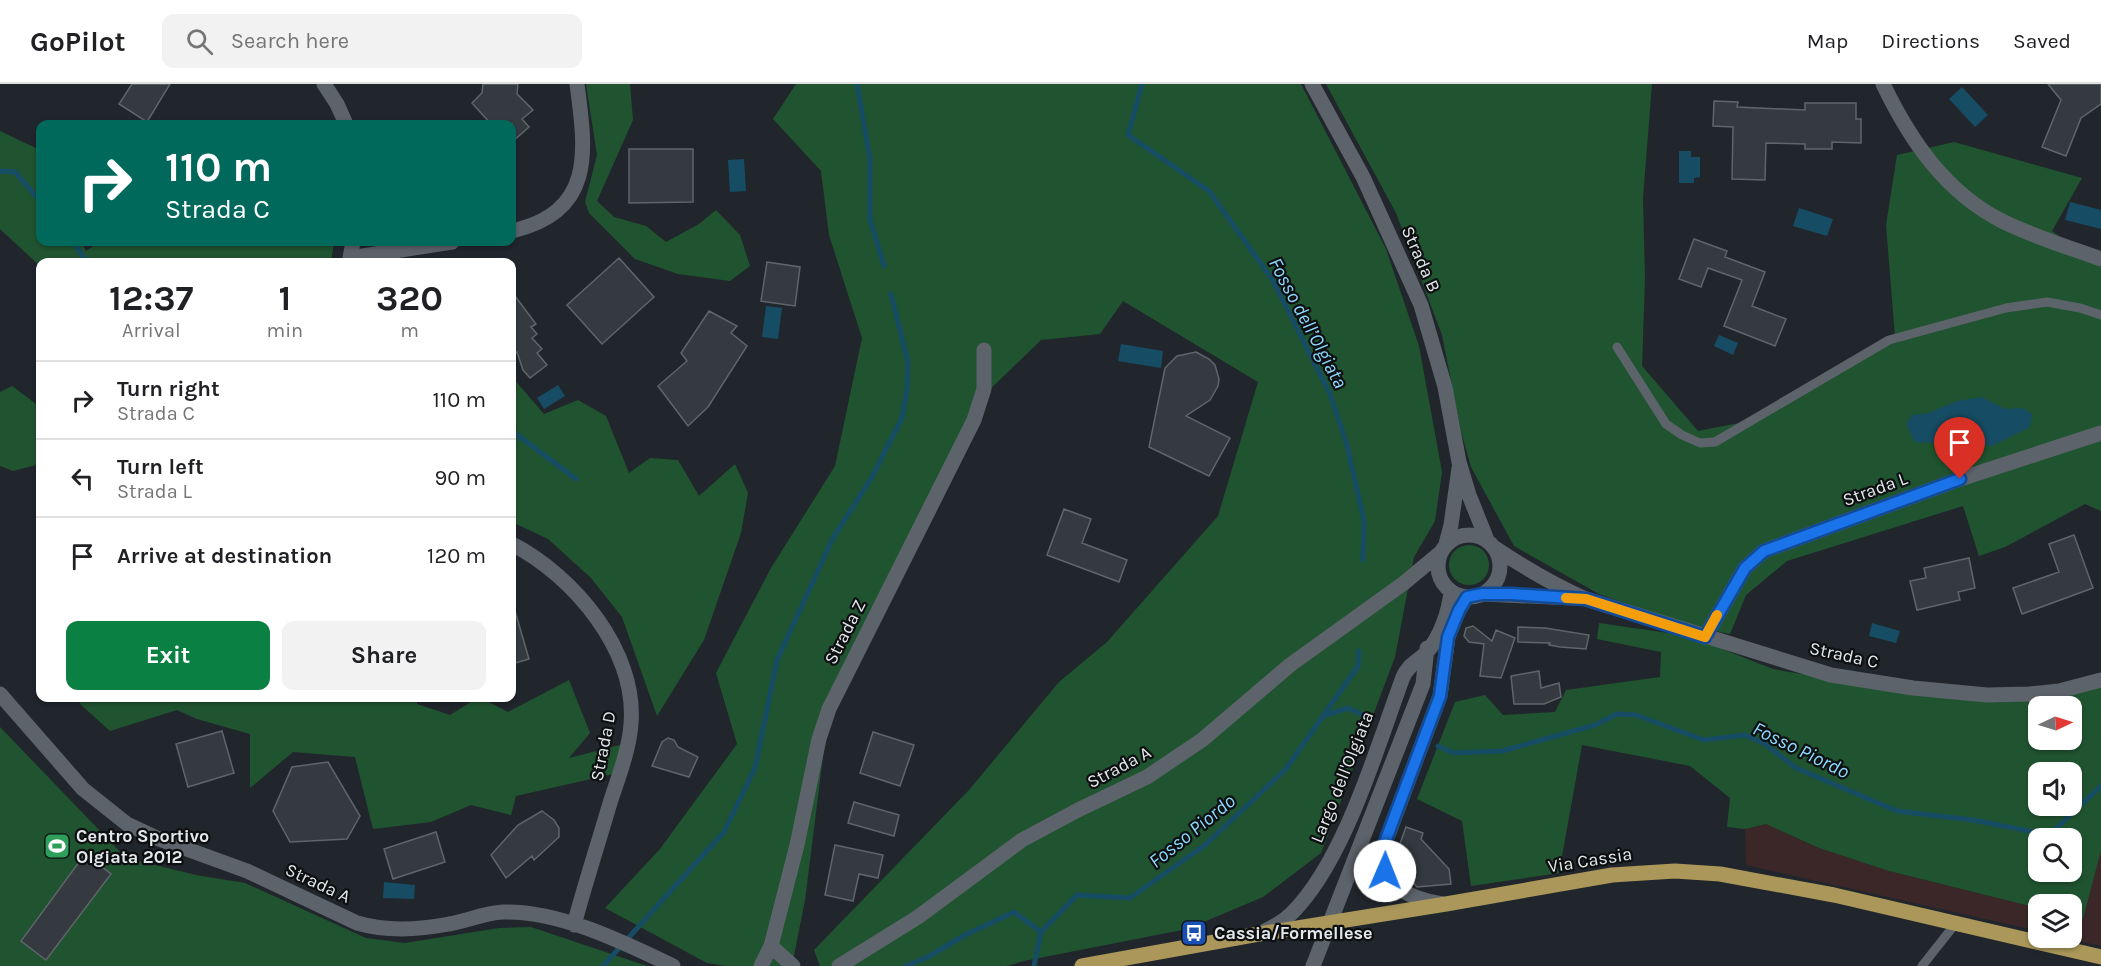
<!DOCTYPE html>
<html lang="en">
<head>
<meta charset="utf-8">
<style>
  body { margin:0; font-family:Karla,sans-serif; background:#f2f2f2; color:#202124; height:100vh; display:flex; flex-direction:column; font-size:22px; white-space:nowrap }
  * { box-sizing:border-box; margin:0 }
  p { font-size:20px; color:#757577 }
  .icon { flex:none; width:33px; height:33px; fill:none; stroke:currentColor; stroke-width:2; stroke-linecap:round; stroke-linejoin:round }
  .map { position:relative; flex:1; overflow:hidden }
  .drawer { position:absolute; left:36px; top:174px; width:480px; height:444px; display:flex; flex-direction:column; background:#fff; border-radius:12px; box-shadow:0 2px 4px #0004 }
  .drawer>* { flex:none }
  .top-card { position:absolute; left:36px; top:36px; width:480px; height:126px; border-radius:12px; box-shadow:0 2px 4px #0004; background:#00695c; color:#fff; overflow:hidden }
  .needle { width:39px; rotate:86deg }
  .controls { position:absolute; left:2028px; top:612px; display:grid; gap:12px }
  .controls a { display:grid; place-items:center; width:54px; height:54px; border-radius:12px; background:#fff; box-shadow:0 2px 4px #0004; font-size:30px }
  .pin { position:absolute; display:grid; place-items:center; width:51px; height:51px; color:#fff; margin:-62px -26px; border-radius:50% 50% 50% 0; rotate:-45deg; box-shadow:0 0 6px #0007 }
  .pin .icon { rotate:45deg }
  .me { position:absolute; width:66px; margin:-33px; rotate:1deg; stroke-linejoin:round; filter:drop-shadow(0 0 4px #0008) }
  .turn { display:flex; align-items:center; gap:21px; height:126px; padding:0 30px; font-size:27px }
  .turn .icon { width:78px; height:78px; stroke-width:2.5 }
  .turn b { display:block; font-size:42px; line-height:51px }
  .eta { display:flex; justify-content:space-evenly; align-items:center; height:102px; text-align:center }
  .eta b { font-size:36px; font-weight:700; line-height:42px }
  .primary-button { display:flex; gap:12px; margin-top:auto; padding:12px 30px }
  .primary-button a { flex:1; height:69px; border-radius:12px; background:#0b8043; color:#fff; font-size:24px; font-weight:700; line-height:69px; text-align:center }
  .primary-button a+a { background:#f2f2f2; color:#202124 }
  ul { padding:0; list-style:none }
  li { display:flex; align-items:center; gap:18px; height:78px; padding:0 30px; border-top:2px solid #e0e0e0 }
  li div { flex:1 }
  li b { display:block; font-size:22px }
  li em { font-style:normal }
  header { display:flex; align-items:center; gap:36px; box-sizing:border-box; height:84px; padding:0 30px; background:#fff; border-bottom:2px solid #e0e0e0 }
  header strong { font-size:28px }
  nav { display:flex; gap:33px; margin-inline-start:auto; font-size:21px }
  .search { width:420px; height:54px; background:#f2f2f2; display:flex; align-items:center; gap:15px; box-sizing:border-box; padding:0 21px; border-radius:12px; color:#757577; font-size:22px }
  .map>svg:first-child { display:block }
  .commercial { fill:#3b2727 }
  .green { fill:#205430; fill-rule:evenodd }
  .water { fill:#174d64 }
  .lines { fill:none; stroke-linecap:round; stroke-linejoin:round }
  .stream { stroke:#174d64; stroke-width:5 }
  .building { fill:#343a40; stroke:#5f656b; stroke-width:1.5 }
  .lane { stroke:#5d636a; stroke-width:9 }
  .street { stroke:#5d636a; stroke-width:15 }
  .primary { stroke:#aa9759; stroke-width:15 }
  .route-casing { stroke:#114b97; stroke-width:15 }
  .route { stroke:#1a73e8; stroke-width:10 }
  .slow { stroke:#f59e0b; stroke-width:10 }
  .labels { text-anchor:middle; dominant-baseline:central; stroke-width:4.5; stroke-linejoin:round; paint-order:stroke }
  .street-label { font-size:18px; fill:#e4e8eb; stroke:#0d0f11 }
  .poi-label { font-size:18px; font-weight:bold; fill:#e4e8eb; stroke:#0d0f11; text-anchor:start }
  .water-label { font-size:20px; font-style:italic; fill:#8bd7fd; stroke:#0d0f11 }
</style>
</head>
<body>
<header>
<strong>GoPilot</strong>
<div class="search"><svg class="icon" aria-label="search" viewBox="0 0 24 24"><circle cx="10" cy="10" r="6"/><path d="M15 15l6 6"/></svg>Search here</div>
<nav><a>Map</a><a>Directions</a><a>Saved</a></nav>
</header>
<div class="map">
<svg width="2101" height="882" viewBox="0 0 2101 882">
  <rect width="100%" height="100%" fill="#21262c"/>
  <path class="commercial" d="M 1766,740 L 1819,764 L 1889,787 L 2038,824 L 2038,847 L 1746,781 L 1745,745 Z
    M 2101,767 L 2101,862 L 2065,854 L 2072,854 L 2072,833 L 2083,835 Z"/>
  <path class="green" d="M 586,0 L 630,0 L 633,36 L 597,117 L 614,133 L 646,142 L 666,158 L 699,140 L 716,126 L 740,151 L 750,182 L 730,197 L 678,190 L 635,175 L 589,129 L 585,118 L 597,71 Z
    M 796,0 L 1301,0 L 1386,165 L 1419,262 L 1442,388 L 1435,437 L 1414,473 L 1395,573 L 1321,769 L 1263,813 L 1187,845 L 1024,877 L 1007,882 L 820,882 L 814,866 L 969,706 L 1059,598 L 1107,558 L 1218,432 L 1258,298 L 1123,217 L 1100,250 L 1041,256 L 982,313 L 920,427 L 829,625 L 805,816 L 792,882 L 726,882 L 707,879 L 605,824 L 660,765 L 737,660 L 716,589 L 771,484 L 835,382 L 862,254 L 829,151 L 821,87 L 773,35 Z
    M 1326,0 L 1652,0 L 1643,114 L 1645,195 L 1642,282 L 1698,347 L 1739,339 L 1895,253 L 1886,141 L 1897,71 L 1954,58 L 2082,94 L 2052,147 L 2101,183 L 2101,427 L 2085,420 L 2005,463 L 1979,472 L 1963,422 L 1787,477 L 1746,511 L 1730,550 L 1690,542 L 1599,510 L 1514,462 L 1471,383 L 1461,347 L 1442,251 L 1396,129 Z
    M 0,47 L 40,66 L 40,158 L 82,158 L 86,167 L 99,158 L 334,158 L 331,178 L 40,178 L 40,182 L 0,145 Z
    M 512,293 L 544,330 L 578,316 L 606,332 L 629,389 L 650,374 L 678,376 L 699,412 L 735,380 L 748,409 L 741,449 L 704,556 L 657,632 L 622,533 L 591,494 L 548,455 L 512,438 Z
    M 12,302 L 40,323 L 40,380 L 13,387 L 0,382 L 0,308 Z
    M1449 481a20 20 0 1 1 40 0a20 20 0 1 1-40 0Z
    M 1599,539 L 1689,552 L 1773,585 L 1910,609 L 2101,604 L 2101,767 L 2083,835 L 2072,833 L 2072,820 L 2038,820 L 2038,824 L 1889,787 L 1819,764 L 1766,740 L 1745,745 L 1727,743 L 1730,714 L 1690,682 L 1582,661 L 1559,789 L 1471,802 L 1462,737 L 1417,715 L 1455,618 L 1485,611 L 1503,631 L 1555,628 L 1566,606 L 1660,593 L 1661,568 L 1597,555 ZM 2038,622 L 2072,622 L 2072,656 L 2038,656 ZM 2038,688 L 2072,688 L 2072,722 L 2038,722 ZM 2038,754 L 2072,754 L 2072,788 L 2038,788 Z
    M 569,596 L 590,649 L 569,674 L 624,660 L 613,690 L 516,712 L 511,731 L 471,721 L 431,738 L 373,745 L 355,673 L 293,668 L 250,704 L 250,650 L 197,635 L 177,626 L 110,647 L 80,620 L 79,614 L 417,614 L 417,620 L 450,631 L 477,614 L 481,614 L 508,628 Z
    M 0,643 L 126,774 L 196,791 L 245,799 L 366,854 L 405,859 L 499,844 L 531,843 L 647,882 L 0,882 Z"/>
  <path class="water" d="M 1962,3 L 1988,31 L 1975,43 L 1949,15 Z
    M 1679,67 L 1691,67 L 1691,73 L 1700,73 L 1700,93 L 1694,94 L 1694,99 L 1679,99 Z
    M 744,75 L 746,107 L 730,108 L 728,76 Z
    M 2070,118 L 2101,126 L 2101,145 L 2065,136 Z
    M 1799,124 L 1833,135 L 1827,152 L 1793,142 Z
    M 766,222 L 782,224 L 778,255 L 762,253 Z
    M 1719,251 L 1738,259 L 1733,271 L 1714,262 Z
    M 1121,260 L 1163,267 L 1161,284 L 1118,277 Z
    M 558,301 L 565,312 L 544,325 L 537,314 Z
    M 1982,313 L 2005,325 L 2023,324 L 2032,330 L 2030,343 L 1992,362 L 1915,358 L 1906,340 L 1912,331 L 1929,329 L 1957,317 Z
    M 1872,539 L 1900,547 L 1896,559 L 1869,552 Z
    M 384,798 L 415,801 L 414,815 L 383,814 Z"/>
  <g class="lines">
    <path class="stream" d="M 857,0 L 870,75 L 870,135 L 884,182
      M 1142,0 L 1128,51 L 1209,107 L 1272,195 L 1330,310 L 1347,361 L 1364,437 L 1363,476
      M 0,87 L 15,88 L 40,117
      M 73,158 L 87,178
      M 512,347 L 576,395
      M 1323,632 L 1358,582 L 1359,567
      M 1438,662 L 1453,669 L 1502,667 L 1595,641 L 1617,630 L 1636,631 L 1704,656 L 1745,651 L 1765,660 L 1796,684 L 1897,727 L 1973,736 L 2049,751 L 2101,702
      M 603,882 L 724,748 L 755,684 L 777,576 L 833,454 L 872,393 L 902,334 L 907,305 L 908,278 L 891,210
      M 906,882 L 928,873 L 965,851 L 1014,828 L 1041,848
      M 1034,882 L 1041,848 L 1077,811 L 1130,814 L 1205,761 L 1285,686 L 1323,632 L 1348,624 L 1372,635"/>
  </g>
  <path class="building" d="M 132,0 L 170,0 L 147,38 L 119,20 Z
    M 483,0 L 518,0 L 517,10 L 533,26 L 522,35 L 529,43 L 512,58 L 512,40 L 491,40 L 472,19 L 482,9 Z
    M 2048,0 L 2101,0 L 2101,20 L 2081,34 L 2066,72 L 2042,63 L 2061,16 Z
    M 1714,17 L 1738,18 L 1737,23 L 1805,26 L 1805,19 L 1856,19 L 1856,35 L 1861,35 L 1861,59 L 1832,58 L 1832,65 L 1805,65 L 1805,60 L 1766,59 L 1765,96 L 1732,95 L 1733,43 L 1713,42 Z
    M 629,65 L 693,65 L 693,118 L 629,119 Z
    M 1694,155 L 1727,167 L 1725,173 L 1765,188 L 1752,222 L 1786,235 L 1775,262 L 1724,242 L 1742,196 L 1708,184 L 1701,203 L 1679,195 Z
    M 619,174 L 654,213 L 602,260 L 567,221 Z
    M 767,178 L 800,183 L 795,222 L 761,217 Z
    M 512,208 L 536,240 L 531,243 L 537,250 L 532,254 L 542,265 L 537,269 L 547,281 L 530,294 L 523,286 L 517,268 L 512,272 Z
    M 709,227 L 737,242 L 731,249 L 747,262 L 708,323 L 688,342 L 658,302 L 687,277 L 681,269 Z
    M 1196,268 L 1209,275 L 1215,281 L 1219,295 L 1218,302 L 1210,316 L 1186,332 L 1230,354 L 1209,392 L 1149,363 L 1165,284 L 1177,272 Z
    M 1064,425 L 1091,435 L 1082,459 L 1127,476 L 1119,498 L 1047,471 Z
    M 2074,451 L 2093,504 L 2022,530 L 2013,504 L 2059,488 L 2049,460 Z
    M 1969,474 L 1975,504 L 1958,508 L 1960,516 L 1917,526 L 1910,497 L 1926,494 L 1924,484 Z
    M 515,527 L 529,575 L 512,580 L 512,528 Z
    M 1473,542 L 1492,557 L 1496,546 L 1515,554 L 1501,594 L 1480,592 L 1484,560 L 1469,558 L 1464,552 L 1466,544 Z
    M 1518,543 L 1545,544 L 1589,551 L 1586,565 L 1560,563 L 1549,561 L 1550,559 L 1518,558 Z
    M 1539,587 L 1541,604 L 1559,599 L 1561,613 L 1544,620 L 1514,620 L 1511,592 Z
    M 222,647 L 234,689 L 188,703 L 176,660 Z
    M 873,648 L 914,661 L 900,702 L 860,689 Z
    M 668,654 L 674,656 L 678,663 L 698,673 L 689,693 L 652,682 L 662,658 Z
    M 328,678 L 360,732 L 347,755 L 290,758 L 273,727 L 292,683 Z
    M 854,718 L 899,731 L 894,752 L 848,739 Z
    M 542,727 L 554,736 L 559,744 L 559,753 L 534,776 L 532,772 L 506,794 L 491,771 L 518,741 Z
    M 1406,743 L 1423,749 L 1421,755 L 1449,785 L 1451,800 L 1417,803 L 1394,776 Z
    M 436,748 L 445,778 L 393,795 L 384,765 Z
    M 835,761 L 883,771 L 878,794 L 859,790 L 853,817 L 825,811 Z
    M 85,770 L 111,790 L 46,876 L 21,857 Z"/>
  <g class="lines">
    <path class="lane" d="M 1617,263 L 1666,340 L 1682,351 L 1700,359 L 1715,358 L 1889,256 L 2006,224 L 2047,218 L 2080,224 L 2101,231
      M 1922,882 L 1956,839"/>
    <path class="street" d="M 324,0 L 337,20 L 346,40
      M 1312,0 L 1363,93 L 1421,221 L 1445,303 L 1459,378 L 1469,411 L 1487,456
      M 1883,0 C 1910,56 1945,108 2002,137 C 2034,153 2068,163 2101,175
      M 512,147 C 595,128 586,68 577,0
      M 353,158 L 350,174 L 452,158
      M1438 482a31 31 0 1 1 62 0a31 31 0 1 1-62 0Z
      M 512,460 C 574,492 637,567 631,640 C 629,667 618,694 610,719 C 598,760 585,800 574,841
      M 1446,460 L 1451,441 L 1459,384
      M 1495,464 C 1525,484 1554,501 1586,515 L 1831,591 L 1913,604 L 1987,611 L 2029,610 L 2059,607 L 2101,596
      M 1482,510 L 1574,514
      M 1705,553 L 1745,484 L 1764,467 L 1960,395 L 2101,349
      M 0,610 L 83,705 L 127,740 L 159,755 L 247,787 L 357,839 C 388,848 418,846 449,840 C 467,837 484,829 503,828 C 558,826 623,858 673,882
      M 1443,820 C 1414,816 1379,802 1382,767 L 1440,612 L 1448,553 L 1459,526 L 1467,513
      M 1261,849 C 1273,843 1283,838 1292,829 C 1345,776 1377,663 1403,593 C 1408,581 1417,578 1426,569 C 1440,554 1449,528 1451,507
      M 771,862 L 793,882
      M 761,882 L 771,862 L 797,761 L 819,655 L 829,625 L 974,336 L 984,305 L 984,266
      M 839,882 L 918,833 L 1022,756 L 1078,726 L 1147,693 L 1202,656 L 1290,581 L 1404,499 L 1440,469
      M 1313,882 L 1423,600 L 1427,564"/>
    <path class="primary" d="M 1082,882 L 1259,850 L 1446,820 L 1612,791 L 1675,787 L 1720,790 L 1834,811 L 2101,873"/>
  </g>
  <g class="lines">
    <g class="route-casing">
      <path id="route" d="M 1385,787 L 1382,774 L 1382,766 L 1440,612 L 1448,553 L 1459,526 L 1467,513 L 1482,510 L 1511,510 L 1586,515 L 1705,553 L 1745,484 L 1764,467 L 1960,395"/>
    </g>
    <use href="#route" class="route"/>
    <path class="slow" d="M 1566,514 L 1586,515 L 1705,553 L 1717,531"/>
  </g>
  <defs>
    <g id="stadium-square" transform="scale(1.35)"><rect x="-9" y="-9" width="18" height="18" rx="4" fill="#2e9e5b" stroke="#0d0f11"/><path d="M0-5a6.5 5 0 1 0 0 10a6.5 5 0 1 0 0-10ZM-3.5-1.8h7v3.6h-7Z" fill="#fff"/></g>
    <g id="bus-square" transform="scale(1.35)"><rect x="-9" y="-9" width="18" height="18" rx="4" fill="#1a4fb4" stroke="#0d0f11"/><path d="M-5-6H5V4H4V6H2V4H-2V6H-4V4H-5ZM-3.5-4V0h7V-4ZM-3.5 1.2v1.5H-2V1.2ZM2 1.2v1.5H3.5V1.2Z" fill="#fff"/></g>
  </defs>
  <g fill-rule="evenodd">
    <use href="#stadium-square" x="57" y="762"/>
    <use href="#bus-square" x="1194" y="849"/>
  </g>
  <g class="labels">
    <g class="street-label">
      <text transform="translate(1421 175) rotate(66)">Strada B</text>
      <text transform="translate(1875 405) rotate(-20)">Strada L</text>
      <text transform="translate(845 548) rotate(-63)">Strada Z</text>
      <text transform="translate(1844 571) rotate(12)">Strada C</text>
      <text transform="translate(603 662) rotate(-79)">Strada D</text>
      <text transform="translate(1119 683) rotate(-28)">Strada A</text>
      <text transform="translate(1342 693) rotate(-68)">Largo dell'Olgiata</text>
      <text transform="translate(1590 776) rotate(-9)">Via Cassia</text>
      <text transform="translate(318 799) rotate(25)">Strada A</text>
    </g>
    <g class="poi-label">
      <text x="76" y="752">Centro Sportivo<tspan x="76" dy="21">Olgiata 2012</tspan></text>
      <text x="1214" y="849">Cassia/Formellese</text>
    </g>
    <g class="water-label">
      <text transform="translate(1308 239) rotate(62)">Fosso dell’Olgiata</text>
      <text transform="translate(1801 666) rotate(26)">Fosso Piordo</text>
      <text transform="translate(1192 747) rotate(-39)">Fosso Piordo</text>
    </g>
  </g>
</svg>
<div class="controls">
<a><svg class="needle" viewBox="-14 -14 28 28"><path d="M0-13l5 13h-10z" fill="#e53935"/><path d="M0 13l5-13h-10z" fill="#757577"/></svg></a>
<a><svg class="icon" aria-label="sound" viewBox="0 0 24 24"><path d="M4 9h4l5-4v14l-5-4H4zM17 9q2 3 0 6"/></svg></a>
<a><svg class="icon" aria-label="search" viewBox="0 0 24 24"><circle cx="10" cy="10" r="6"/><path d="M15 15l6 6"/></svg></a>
<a><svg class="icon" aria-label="layers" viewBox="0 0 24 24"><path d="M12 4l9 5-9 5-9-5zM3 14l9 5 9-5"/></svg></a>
</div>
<div class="pin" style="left:1960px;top:395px;background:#d93025"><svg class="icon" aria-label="arrive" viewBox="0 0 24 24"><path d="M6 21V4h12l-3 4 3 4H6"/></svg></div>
<svg class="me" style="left:1385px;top:787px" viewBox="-20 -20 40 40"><circle r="19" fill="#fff"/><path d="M0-13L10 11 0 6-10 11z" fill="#1a73e8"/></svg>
<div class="top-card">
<div class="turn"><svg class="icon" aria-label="right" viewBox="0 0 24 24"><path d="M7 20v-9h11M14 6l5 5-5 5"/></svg><div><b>110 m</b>Strada C</div></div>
</div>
<section class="drawer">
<div class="eta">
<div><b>12:37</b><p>Arrival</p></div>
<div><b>1</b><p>min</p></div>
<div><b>320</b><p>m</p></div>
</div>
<ul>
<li><svg class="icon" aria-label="right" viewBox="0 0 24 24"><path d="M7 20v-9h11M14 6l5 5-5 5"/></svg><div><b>Turn right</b><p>Strada C</p></div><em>110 m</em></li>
<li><svg class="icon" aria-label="left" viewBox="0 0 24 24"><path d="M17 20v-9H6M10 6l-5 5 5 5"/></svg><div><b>Turn left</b><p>Strada L</p></div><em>90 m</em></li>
<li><svg class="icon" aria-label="arrive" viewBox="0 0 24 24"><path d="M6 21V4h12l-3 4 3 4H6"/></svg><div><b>Arrive at destination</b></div><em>120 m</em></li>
</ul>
<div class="primary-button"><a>Exit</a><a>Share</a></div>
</section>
</div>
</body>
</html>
